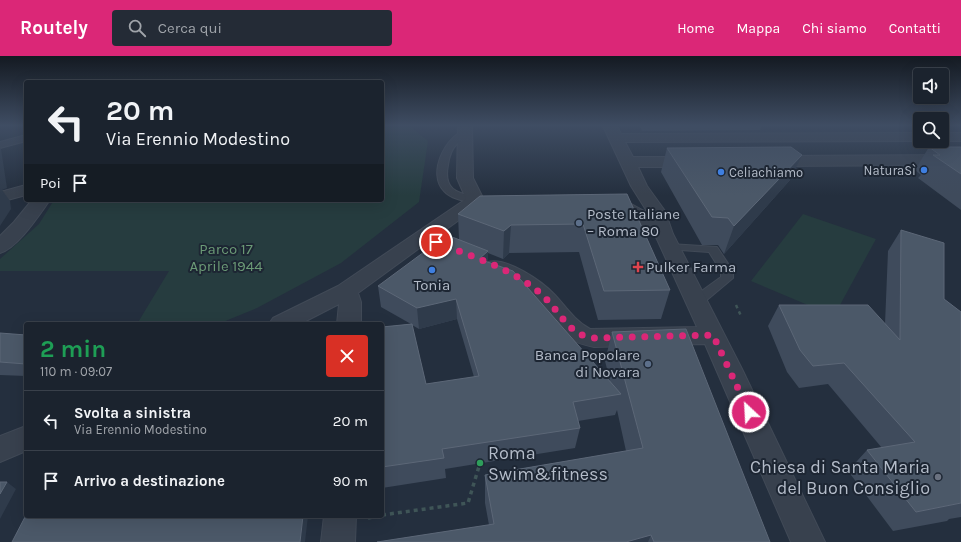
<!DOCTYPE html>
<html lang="it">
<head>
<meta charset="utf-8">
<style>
  body { margin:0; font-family:Karla,sans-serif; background:#242b36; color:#f1f3f6; height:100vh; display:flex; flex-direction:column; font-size:15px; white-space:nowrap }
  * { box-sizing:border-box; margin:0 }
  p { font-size:13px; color:#a0a4aa }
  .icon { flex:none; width:22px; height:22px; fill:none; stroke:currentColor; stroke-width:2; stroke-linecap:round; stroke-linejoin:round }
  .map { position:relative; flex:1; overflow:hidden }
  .side { position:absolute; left:24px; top:266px; width:360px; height:196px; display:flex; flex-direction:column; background:#1b232e; border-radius:4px; box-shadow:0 4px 16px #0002,0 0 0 1px #39404a }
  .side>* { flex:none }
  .banner { position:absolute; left:24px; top:24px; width:360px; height:122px; border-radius:4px; box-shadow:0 4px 16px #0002,0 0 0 1px #39404a; background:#1b232e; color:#f1f3f6; overflow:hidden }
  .controls { position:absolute; left:913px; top:12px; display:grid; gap:8px }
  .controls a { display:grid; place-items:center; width:36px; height:36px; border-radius:4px; background:#1b232e; box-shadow:0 4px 16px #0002,0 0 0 1px #39404a; font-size:20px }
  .pin { position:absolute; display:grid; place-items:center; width:34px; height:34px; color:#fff; margin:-17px; border:2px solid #fff; border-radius:50%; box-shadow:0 1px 4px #0007 }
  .me { position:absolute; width:44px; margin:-22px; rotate:335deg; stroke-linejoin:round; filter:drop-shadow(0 0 3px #0008) }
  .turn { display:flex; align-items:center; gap:14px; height:84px; padding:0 16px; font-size:18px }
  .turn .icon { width:52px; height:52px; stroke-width:2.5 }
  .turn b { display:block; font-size:28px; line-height:34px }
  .then { display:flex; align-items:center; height:38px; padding:0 16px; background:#0003; gap:8px; font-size:15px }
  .round { display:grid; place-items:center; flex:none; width:42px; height:42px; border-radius:4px; background:#242b36 }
  .head { display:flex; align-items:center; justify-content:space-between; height:68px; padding:0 16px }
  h1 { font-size:24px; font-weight:700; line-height:30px; color:#1e9e55 }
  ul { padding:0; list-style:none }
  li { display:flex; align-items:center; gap:12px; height:60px; padding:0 16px; border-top:1px solid #39404a }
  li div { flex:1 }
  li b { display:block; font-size:15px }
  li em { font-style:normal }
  header { display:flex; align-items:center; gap:24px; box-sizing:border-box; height:56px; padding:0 20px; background:#db2777; color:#fff }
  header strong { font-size:19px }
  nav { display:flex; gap:22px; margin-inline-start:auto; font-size:14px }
  .search { width:280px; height:36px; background:#242b36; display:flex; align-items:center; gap:10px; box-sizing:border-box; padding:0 14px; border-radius:4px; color:#a0a4aa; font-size:15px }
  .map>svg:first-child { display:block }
  .green { fill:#263c3f }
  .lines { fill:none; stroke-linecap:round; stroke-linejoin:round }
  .lane-casing { stroke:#414a57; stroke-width:2 }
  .street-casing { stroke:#414a57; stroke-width:2 }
  .path-far1 { stroke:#3f5557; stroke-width:2.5; stroke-dasharray:3.5 3.5; stroke-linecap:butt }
  .path { stroke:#3f5557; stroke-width:3.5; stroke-dasharray:4 4; stroke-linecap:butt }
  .lane { fill:#38414e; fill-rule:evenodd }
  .street { fill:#38414e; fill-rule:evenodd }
  .wall { fill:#3f4b5c; fill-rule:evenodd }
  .shaded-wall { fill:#2f3b4b }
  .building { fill:#4b5868; stroke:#5c6777 }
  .route { stroke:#db2777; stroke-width:7; stroke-dasharray:0 12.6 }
  .shop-dot { fill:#3f7fe0; stroke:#1d2633; stroke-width:1.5 }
  .service-dot { fill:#5c6f8a; stroke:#1d2633; stroke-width:1.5 }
  .health-dot { fill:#e0444e; stroke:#1d2633; stroke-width:1.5 }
  .leisure-dot { fill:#2e9e5b; stroke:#1d2633; stroke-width:1.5 }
  .worship-dot { fill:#6b7280; stroke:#1d2633; stroke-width:1.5 }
  .labels { text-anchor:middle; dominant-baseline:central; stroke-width:4; stroke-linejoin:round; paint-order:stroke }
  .far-poi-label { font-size:13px; fill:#b4bcc9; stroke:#1d2633; text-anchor:end }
  .poi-label { font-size:15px; fill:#b4bcc9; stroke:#1d2633; text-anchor:start }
  .park-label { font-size:15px; fill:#6b9a76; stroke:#1d2633 }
  .near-poi-label { font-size:18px; fill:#b4bcc9; stroke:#1d2633; text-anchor:start }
</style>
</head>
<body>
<header>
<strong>Routely</strong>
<div class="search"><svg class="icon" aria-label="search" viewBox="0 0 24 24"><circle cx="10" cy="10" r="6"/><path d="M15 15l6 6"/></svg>Cerca qui</div>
<nav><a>Home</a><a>Mappa</a><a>Chi siamo</a><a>Contatti</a></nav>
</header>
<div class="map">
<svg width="961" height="486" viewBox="0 0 961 486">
  <rect width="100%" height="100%" fill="#242f3e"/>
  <path class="green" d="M 382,70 L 410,70 L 428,85 L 419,146 L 341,207 L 257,252 L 218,268 L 137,268 L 169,215 L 0,215 L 0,203 L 39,168 L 54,144 L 382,144 Z
    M 803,158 L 876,183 L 834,260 L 751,225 Z"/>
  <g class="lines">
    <g class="lane-casing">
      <path id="lane" d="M 466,74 L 470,77 C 466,82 460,84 456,89 C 451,94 449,102 448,109 C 443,135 458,137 479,142 L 480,144 L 475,147 C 465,145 451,143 444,135 C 427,118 445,80 466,74 Z
        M 26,79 L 26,85 L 0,92 L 0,86 Z
        M 670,188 L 717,191 L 733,215 L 733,222 L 702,248 L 697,249 L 692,248 L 690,245 L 692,242 L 721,221 L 721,215 L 709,196 L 666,193 L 664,191 L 666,189 Z"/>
    </g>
    <g class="street-casing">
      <path id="street" d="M 458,70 L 472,70 L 473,122 L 484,144 L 481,148 L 437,180 L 472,194 L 475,198 L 472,202 C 457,206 439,194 425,188 L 358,237 L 361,246 L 361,268 L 337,268 L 339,248 L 300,268 L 269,268 L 273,262 L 338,230 L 466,143 L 457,122 Z
        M 603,70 L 617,70 L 621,78 L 920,77 L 920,85 L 921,85 L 920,85 L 625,86 L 633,101 L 693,101 L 699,103 L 701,106 L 699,109 L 693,111 L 638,111 L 647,130 L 665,155 L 673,178 L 742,313 L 825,486 L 791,486 L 705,288 L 594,291 C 585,289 576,287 568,282 C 551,270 542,249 526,237 C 516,229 490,219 485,210 L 488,206 C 507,201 542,225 555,239 C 566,251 575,265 590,273 L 697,271 L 656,181 L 635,165 L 604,149 L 601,145 L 604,141 C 618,138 635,151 648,157 L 631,130 Z
        M 942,77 L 961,77 L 961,85 L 941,85 L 942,85 Z
        M 961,99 L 961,109 L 770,110 L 765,108 L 762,105 L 765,102 L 770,100 Z
        M 26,129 L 26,139 L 0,146 L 0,136 Z
        M 32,144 L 50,144 C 39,159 18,192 0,197 L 0,180 L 14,166 Z
        M 26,370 L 26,395 L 0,406 L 0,380 Z
        M 324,460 L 356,460 L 355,486 L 321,486 Z"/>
    </g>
    <path class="path-far1" d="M 736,249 L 741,260"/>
    <path class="path" d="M 382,459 L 468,447 L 480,407
      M 368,462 L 378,460"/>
    <use href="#lane" class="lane"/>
    <use href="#street" class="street"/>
  </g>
  <path class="wall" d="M 640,70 L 761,70 L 760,74 L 642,75 Z
    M 929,91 L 961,91 L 961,154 L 918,122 L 921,119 L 915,114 Z
    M 667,92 L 790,124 L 724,198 L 718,189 L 702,189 L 661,116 Z
    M 627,138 L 670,234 L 661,263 L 598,264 L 579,196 L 509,197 L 503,203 L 488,197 L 488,206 L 610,325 L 605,305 L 612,276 L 770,486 L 377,486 L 489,469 L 485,447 L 485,419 L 626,395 L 617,354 L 615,359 L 578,365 L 580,372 L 575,392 L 445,413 L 446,422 L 382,432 L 382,271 L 411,268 L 381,251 L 378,230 L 459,183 L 458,158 ZM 457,263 L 474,321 L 426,328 L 412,269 L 419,273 Z
    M 901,174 L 944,243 L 961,256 L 961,461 L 949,463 L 947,465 L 893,475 L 848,415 L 867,394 L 882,392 L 828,328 L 799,332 L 787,316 L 768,270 L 779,249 L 885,268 L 888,195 Z
    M 0,277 L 26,279 L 26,320 L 0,319 Z"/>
  <path class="shaded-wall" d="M 0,92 L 1,93 L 7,132 L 2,134 L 10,145 L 11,153 L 0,170 Z
    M 802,99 L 790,124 L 724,198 L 734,170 Z
    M 511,169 L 509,197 L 503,203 L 504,175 Z
    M 488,195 L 488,216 L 479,203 Z
    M 456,243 L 457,263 L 419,273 L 417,252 Z
    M 7,426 L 16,433 L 0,463 L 0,438 Z
    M 303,460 L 308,460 L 305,486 L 300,486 Z
    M 651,479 L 648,486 L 626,486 Z"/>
  <path class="building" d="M 791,91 L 802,99 L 734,170 L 728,162 L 712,161 L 667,92 Z
    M 929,91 L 961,91 L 961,118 L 933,99 L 940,99 Z
    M 627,138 L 670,234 L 604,235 L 583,168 L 511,169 L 504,175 L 458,158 L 480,140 Z
    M 901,174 L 944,187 L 944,243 L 961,256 L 961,447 L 916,456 L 867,394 L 915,386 L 844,307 L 813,310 L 800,294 L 779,249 L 868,249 L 900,284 Z
    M 447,179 L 488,195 L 479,203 L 513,215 L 621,338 L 573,346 L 580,372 L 442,393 L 444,402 L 382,411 L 382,271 L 412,268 L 426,328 L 479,320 L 456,243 L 417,252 L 378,230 Z
    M 686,273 L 770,486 L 654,486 L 651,479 L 626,486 L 377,486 L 494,468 L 485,419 L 643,392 L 612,276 Z
    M 0,277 L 26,279 L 26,308 L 0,306 Z
    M 0,426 L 7,426 L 0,438 Z
    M 26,459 L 26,460 L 303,460 L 300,486 L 12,486 Z"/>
  <linearGradient id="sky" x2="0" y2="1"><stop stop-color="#141a22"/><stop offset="0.5" stop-color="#3f4d63"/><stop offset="1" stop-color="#3f4d63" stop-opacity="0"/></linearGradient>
  <rect width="961" height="139" fill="url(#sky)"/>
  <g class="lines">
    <path class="route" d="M 436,186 C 472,201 512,212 541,238 C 559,253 568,280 594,282 L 713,279 L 749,356"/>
  </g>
  <g class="shop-dot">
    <circle cx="924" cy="114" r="4"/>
    <circle cx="721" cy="116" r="4"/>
    <circle cx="432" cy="214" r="4"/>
  </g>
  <g class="service-dot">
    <circle cx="579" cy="167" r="4"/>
    <circle cx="648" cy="308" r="4"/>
  </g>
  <path class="health-dot" d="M636 205h4v4h4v4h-4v4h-4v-4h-4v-4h4z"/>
  <circle class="leisure-dot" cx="480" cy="407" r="4"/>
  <circle class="worship-dot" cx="938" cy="421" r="4"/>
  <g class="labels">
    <g class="far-poi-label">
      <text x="916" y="114">NaturaSì</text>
      <text x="729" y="116" text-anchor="start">Celiachiamo</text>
    </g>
    <g class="poi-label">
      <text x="587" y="158">Poste Italiane<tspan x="587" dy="17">– Roma 80</tspan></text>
      <text x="646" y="211">Pulker Farma</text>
      <text x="432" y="229" text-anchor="middle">Tonia</text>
      <text x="640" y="299" text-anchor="end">Banca Popolare<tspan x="640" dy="17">di Novara</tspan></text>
    </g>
    <g class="park-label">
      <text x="226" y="193">Parco 17<tspan x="226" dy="17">Aprile 1944</tspan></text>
    </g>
    <g class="near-poi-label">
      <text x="488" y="397">Roma<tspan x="488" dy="21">Swim&amp;fitness</tspan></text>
      <text x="930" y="411" text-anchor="end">Chiesa di Santa Maria<tspan x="930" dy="21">del Buon Consiglio</tspan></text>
    </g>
  </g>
</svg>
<div class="controls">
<a><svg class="icon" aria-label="sound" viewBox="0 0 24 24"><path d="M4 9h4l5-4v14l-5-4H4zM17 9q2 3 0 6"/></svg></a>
<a><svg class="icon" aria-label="search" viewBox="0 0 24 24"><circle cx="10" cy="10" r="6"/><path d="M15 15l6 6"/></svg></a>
</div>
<div class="pin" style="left:436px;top:186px;background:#d93025"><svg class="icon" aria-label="arrive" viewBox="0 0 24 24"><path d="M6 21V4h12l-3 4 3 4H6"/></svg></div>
<svg class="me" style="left:749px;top:356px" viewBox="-20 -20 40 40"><circle r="17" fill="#db2777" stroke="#fff" stroke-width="3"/><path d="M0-11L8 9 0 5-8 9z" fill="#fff"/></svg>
<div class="banner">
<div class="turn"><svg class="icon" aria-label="left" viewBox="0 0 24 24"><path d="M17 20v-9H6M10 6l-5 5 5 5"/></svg><div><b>20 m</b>Via Erennio Modestino</div></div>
<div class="then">Poi<svg class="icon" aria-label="arrive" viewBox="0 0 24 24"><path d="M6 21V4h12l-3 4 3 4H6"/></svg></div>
</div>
<section class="side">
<div class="head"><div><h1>2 min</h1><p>110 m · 09:07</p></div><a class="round" style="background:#d93025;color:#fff"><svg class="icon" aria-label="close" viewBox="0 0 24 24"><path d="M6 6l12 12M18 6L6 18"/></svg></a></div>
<ul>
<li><svg class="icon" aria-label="left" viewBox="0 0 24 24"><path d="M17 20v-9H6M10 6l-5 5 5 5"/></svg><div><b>Svolta a sinistra</b><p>Via Erennio Modestino</p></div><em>20 m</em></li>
<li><svg class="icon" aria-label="arrive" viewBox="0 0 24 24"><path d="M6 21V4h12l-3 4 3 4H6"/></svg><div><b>Arrivo a destinazione</b></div><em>90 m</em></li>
</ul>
</section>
</div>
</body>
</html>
